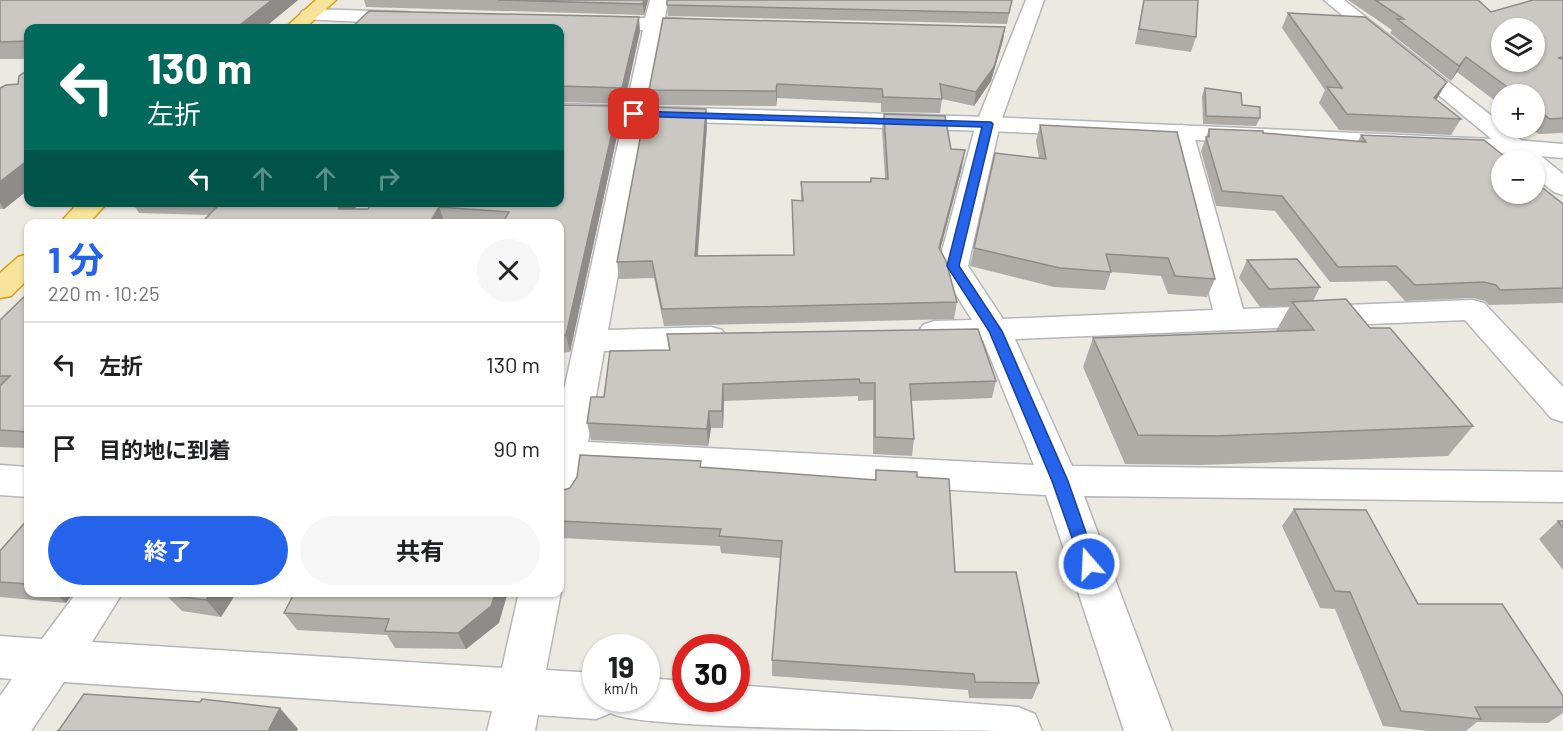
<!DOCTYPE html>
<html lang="ja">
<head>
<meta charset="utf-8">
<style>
  body { margin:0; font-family:Barlow,"Noto Sans JP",sans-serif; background:#f6f6f6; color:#202124; height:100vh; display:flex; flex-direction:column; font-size:22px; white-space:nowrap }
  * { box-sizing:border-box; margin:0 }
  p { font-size:20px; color:#757577 }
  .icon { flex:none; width:33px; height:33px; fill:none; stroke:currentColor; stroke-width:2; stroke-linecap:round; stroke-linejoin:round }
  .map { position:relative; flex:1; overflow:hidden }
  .drawer { position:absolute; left:24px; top:219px; width:540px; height:378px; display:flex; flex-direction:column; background:#fff; border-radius:12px; box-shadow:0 2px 4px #0004 }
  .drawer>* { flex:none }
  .hud { position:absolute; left:24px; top:24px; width:540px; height:183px; border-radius:12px; box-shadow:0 2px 4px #0004; background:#00695c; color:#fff; overflow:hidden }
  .tools { position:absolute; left:1491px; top:18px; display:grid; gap:12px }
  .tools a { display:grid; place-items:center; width:54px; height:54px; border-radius:50%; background:#fff; box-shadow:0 2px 4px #0004; font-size:30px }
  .speed { position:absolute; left:582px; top:634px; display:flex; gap:12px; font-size:30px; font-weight:700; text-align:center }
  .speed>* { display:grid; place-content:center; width:78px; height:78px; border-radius:50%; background:#fff; box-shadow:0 2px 4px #0004; line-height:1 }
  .speed small { font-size:15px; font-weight:400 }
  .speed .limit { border:9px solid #d22; background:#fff; color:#111 }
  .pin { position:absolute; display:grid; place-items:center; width:51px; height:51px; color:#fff; margin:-26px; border-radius:12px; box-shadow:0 3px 9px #0006 }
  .me { position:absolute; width:66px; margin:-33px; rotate:341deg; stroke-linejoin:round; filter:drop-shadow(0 0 4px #0008) }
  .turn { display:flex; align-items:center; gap:21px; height:126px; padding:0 24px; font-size:27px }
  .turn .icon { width:78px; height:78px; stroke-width:2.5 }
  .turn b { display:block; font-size:42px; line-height:51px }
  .lanes { display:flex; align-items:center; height:57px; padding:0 24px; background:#0003; justify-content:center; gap:30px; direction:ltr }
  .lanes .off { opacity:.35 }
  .round { display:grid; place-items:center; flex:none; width:63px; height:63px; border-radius:32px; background:#f6f6f6 }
  .headline { display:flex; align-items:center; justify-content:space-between; height:102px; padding:0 24px }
  h1 { font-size:36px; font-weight:700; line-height:45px; color:#2563eb }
  .action { display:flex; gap:12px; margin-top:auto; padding:12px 24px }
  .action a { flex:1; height:69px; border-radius:36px; background:#2563eb; color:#fff; font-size:24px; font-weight:700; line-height:69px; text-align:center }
  .action a+a { background:#f6f6f6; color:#202124 }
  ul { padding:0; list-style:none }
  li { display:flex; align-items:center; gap:18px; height:84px; padding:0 24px; border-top:2px solid #e0e0e0 }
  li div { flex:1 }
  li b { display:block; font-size:22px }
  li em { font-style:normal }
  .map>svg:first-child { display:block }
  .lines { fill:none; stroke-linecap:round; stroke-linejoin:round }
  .minor-casing { stroke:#b3b6ba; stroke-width:3 }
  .tertiary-casing { stroke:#b3b6ba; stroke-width:3 }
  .secondary-casing { stroke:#b4b7bc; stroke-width:3 }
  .trunk-casing { stroke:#db9c10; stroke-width:3 }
  .minor { fill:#fff; fill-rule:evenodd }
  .tertiary { fill:#fff; fill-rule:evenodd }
  .secondary { fill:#fff; fill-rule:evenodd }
  .trunk { fill:#f7e49a; fill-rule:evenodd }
  .wall { fill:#afaba7 }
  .shaded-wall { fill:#8e8b88 }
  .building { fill:#cbc7c2; stroke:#8e8b88; stroke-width:1.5; fill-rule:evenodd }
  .route { fill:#2563eb; stroke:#184099; stroke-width:1.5 }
</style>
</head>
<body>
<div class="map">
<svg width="1563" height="731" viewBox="0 0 1563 731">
  <rect width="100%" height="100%" fill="#ebe9e0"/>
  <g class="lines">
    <g class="minor-casing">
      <path id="minor" d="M 650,0 L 668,0 L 665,18 L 713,21 L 716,25 L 713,29 L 706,31 L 662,30 L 608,330 L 711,327 L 722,330 L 727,338 L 722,346 L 711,349 L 604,351 L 588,442 L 1034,465 L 983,340 L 934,343 L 923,339 L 918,332 L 923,325 L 934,321 L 972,320 L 938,266 L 976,124 L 1026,0 L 1044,0 L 1000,124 L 968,266 L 1003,319 L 1213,310 L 1169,132 L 1173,127 L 1181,125 L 1189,127 L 1193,132 L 1243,309 L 1473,300 L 1484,303 L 1563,387 L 1563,422 L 1551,418 L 1465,320 L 1015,339 L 1072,466 L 1563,472 L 1563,502 L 1084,496 L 1172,731 L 1124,731 L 1046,495 L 583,470 L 579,494 L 573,505 L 560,509 L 560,408 L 643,30 L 596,29 L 589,27 L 586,23 L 589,19 L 596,17 L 645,18 Z
        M 309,9 L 407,12 L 414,14 L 417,18 L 414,22 L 407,24 L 302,19 L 300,15 L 302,11 Z
        M 0,465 L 28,467 L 28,497 L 0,495 Z
        M 560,589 L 561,592 L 546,670 L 596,673 L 596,699 L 646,699 L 646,678 L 686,681 L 686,699 L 736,699 L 736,685 L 1018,707 L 1035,714 L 1042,731 C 984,731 635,731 611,713 L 596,719 L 538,715 L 535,731 L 487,731 L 492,711 L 64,682 L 31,731 L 0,731 L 0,696 L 12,679 L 0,678 L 0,636 L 42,639 L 77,592 L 123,592 L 92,642 L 502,668 L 519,592 L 560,592 Z"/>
    </g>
    <g class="tertiary-casing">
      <path id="tertiary" d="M 560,104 L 988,117 L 1516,140 L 1563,144 L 1563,158 L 1516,154 L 988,131 L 560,118 Z"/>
    </g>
    <g class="secondary-casing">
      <path id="secondary" d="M 1324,0 L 1344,0 L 1502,124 L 1502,128 L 1506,128 L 1563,174 L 1563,195 L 1554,192 L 1534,176 L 1534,160 L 1517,160 Z"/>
    </g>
    <g class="trunk-casing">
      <path id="trunk" d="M 316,0 L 336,0 L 305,28 L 285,28 Z
        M 79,202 L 108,202 L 88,224 L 59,224 Z
        M 28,254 L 28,279 L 11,296 L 0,298 L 0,273 L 18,257 Z"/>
    </g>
    <use href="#minor" class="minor"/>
    <use href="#tertiary" class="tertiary"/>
    <use href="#secondary" class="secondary"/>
    <use href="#trunk" class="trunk"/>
  </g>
  <path class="wall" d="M 0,0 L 298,0 L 264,28 L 28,28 L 28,59 L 0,59 Z
    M 364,0 L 648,0 L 644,15 L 366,7 Z
    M 1012,0 L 1007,24 L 668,16 L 667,5 Z
    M 1144,0 L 1198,0 L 1196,37 L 1191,52 L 1135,44 Z
    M 1348,0 L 1478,0 L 1491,12 L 1563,0 L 1563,133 L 1539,134 L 1530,128 L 1534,128 L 1534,94 L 1502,94 L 1502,106 L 1457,72 L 1451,81 L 1390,33 L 1392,30 Z
    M 1288,13 L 1447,82 L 1436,100 L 1461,119 L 1451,135 L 1339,130 L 1319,103 L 1325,90 L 1282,28 Z
    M 1005,27 L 1003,40 L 991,81 L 974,106 L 942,99 L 940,113 L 881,112 L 881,103 L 777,98 L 776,106 L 651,105 L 649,90 Z
    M 560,28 L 640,31 L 624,104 L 560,102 Z
    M 28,70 L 28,190 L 4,209 L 0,209 L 0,88 L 18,84 Z
    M 1205,88 L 1242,105 L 1260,118 L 1256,126 L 1203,124 L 1202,96 Z
    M 618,106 L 620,122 L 570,352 L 560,353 L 560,224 L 200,224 L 209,215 L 139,213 L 132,202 L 359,202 L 355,209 L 368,209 Z
    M 706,109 L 707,125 L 698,256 L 794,255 L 792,200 L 801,200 L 801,182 L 871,182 L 885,178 L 882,130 L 884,114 L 951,149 L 962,167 L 940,250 L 957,302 L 954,319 L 664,326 L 654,278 L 619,279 L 617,262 Z
    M 1040,125 L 1215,279 L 1207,297 L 1168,294 L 1161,276 L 1111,272 L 1105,290 L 1054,287 L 970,266 L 974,248 L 1039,158 L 1036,141 Z
    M 1209,129 L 1358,141 L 1361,135 L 1563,204 L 1563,303 L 1489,305 L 1485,301 L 1473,298 L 1405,301 L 1387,281 L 1330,282 L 1275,211 L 1216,206 L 1201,151 Z
    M 1247,260 L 1320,287 L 1313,301 L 1370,328 L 1473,426 L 1448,456 L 1200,465 L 1125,464 L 1083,367 L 1093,338 L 1276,331 L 1290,306 L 1260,307 L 1239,278 Z
    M 28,293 L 28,448 L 0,447 L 0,320 Z
    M 667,334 L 996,381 L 992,398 L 911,401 L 914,439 L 912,456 L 873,454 L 873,400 L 858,401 L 858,396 L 724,401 L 723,428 L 711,428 L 708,446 L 591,440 L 587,423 L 604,397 L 669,350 Z
    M 702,467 L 875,480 L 876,470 L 917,477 L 955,572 L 1039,683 L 1032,699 L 969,698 L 968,690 L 772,676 L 772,660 L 780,558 L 721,553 L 720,546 L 560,538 L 560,491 Z
    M 1294,509 L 1418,604 L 1563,696 L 1563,713 L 1548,723 L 1477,722 L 1466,731 L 1428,731 L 1383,726 L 1335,609 L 1320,608 L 1282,526 Z
    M 28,519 L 28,592 L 74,592 L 66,603 L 0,597 L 0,551 Z
    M 1558,521 L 1563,521 L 1563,570 L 1539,539 Z
    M 237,592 L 221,617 L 182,611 L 166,595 Z
    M 284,613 L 499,623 L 466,649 L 395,648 L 387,635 L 297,630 Z"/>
  <path class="shaded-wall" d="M 272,0 L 298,0 L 264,28 L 236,28 Z
    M 644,0 L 648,0 L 644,15 L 643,4 Z
    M 639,17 L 640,31 L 624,104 L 622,88 Z
    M 1005,27 L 1003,40 L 991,81 L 974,106 L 976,92 Z
    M 1466,57 L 1457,72 L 1451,81 L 1459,66 Z
    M 1447,82 L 1438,97 L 1425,114 L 1434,98 Z
    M 777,84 L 777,98 L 776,106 L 776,91 Z
    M 618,106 L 620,122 L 570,352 L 566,335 Z
    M 706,109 L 707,125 L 696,273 L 695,256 Z
    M 965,150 L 962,167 L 936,265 L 939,248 Z
    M 28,160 L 28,190 L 4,209 L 0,203 L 0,182 Z
    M 341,202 L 359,202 L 346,223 L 339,209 L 339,206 Z
    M 439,207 L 445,224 L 429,224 Z
    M 723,384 L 724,401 L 723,428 L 722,411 Z
    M 709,411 L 711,428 L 708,446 L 707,429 Z
    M 55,592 L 74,592 L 66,603 Z
    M 212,592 L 237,592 L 221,617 L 206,600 Z
    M 496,592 L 508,592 L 499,623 L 466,649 L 458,633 Z
    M 280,708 L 298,729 L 297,731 L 268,731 Z"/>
  <path class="building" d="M 0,0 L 272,0 L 236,28 L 28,28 L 28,41 L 0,42 Z
    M 498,0 L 644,0 L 643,4 Z
    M 667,0 L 1012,0 L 1009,13 L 667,5 Z
    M 1144,0 L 1198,0 L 1196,37 L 1139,29 Z
    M 1375,0 L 1478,0 L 1491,12 L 1533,0 L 1563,0 L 1563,57 L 1558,58 L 1563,59 L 1563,118 L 1550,119 L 1534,107 L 1534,94 L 1517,94 L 1466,57 L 1459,66 L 1397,19 L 1404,19 ZM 1502,28 L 1534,28 L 1534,62 L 1502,62 Z
    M 369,11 L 639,17 L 622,88 L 560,86 L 560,28 L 351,28 Z
    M 1288,13 L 1365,17 L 1447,82 L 1434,98 L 1461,119 L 1347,114 L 1327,87 L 1342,88 Z
    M 663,18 L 1005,27 L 994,67 L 976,92 L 940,84 L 942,99 L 883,97 L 882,89 L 777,84 L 776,91 L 649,90 Z
    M 28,70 L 28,160 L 0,182 L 0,88 L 6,85 L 18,84 L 19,76 Z
    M 1205,88 L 1241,93 L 1242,105 L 1260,107 L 1260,118 L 1206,116 Z
    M 560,105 L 618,106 L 566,335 L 560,335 L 560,224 L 502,224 L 509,212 L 439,207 L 429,224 L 200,224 L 222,202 L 341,202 L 339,206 L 339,209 L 368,209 L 373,202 L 560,202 Z
    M 646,107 L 706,109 L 695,256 L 794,255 L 792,200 L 803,201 L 801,182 L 871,182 L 871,178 L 888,179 L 884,114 L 945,116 L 951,149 L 965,150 L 939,248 L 946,261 L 957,302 L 662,309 L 652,261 L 617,262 Z
    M 1040,125 L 1177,132 L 1215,279 L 1175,276 L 1168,258 L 1106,254 L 1111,272 L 1060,268 L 974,248 L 995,153 L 1046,159 Z
    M 1209,129 L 1263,131 L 1263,133 L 1366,142 L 1361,135 L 1484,140 L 1509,160 L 1502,160 L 1502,194 L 1534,194 L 1534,181 L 1563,204 L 1563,288 L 1500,290 L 1496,285 L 1484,282 L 1415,285 L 1396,266 L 1338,267 L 1282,196 L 1222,191 L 1206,137 L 1209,137 Z
    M 1297,259 L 1320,287 L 1269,289 L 1247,260 Z
    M 28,293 L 28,432 L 0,430 L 0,386 L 10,376 L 0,376 L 0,320 Z
    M 1346,299 L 1370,328 L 1390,328 L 1473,426 L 1216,436 L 1138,435 L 1093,338 L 1314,330 L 1292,302 Z
    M 978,329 L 996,381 L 910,384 L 914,439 L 875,437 L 875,383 L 860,383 L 859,379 L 723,384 L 722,411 L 709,411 L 707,429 L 587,423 L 591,397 L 604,397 L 610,351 L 670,350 L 667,334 Z
    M 580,455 L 701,461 L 700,467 L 876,480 L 876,470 L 917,472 L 917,477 L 949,479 L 955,572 L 1016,572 L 1039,683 L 975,682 L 974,674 L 772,660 L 782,541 L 719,536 L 721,529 L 560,521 L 560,491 L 570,488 L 577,477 Z
    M 1294,509 L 1366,510 L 1418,604 L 1502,604 L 1563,696 L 1563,707 L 1475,707 L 1481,719 L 1401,711 L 1350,592 L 1335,591 Z
    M 28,519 L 28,584 L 0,582 L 0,551 Z
    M 1558,521 L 1563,521 L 1563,528 Z
    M 168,592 L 212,592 L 206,600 L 166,595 Z
    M 295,592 L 496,592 L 491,606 L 458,633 L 385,631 L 389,619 L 284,613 Z
    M 84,694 L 200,702 L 202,699 L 280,708 L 268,731 L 57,731 L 59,730 Z"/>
  <path class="route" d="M 634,111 L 991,122 L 993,124 L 959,266 L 1002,331 L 1068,481 L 1097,564 L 1095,569 L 1089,571 L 1083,569 L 1052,481 L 989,331 L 947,266 L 982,127 L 631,116 L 631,112 Z"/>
</svg>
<div class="tools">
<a><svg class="icon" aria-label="layers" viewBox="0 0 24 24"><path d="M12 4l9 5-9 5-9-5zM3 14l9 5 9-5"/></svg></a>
<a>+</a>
<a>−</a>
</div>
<div class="speed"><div>19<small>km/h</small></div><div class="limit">30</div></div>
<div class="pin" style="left:634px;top:114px;background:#d93025"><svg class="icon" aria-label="arrive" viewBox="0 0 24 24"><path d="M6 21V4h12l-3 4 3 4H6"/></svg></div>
<svg class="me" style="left:1089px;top:564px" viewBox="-20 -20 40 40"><circle r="17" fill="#2563eb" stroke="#fff" stroke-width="3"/><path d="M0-11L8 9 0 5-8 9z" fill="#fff"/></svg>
<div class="hud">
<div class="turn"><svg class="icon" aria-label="left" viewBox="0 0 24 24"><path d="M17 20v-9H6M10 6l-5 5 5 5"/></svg><div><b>130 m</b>左折</div></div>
<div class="lanes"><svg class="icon" aria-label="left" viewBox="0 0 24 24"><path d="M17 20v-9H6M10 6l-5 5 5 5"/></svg><svg class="icon off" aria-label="ahead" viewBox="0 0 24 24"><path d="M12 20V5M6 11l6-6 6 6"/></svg><svg class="icon off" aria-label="ahead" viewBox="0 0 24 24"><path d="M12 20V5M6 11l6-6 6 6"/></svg><svg class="icon off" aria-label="right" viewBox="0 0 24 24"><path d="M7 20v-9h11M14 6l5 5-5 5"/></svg></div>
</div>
<section class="drawer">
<div class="headline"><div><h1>1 分</h1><p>220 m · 10:25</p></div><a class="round"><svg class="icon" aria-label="close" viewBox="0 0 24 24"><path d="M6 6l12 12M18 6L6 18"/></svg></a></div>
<ul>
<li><svg class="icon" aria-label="left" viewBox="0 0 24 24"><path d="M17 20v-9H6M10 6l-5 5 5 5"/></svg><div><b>左折</b></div><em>130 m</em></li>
<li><svg class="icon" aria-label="arrive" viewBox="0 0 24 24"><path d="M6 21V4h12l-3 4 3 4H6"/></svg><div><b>目的地に到着</b></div><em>90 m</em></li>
</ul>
<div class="action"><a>終了</a><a>共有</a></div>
</section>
</div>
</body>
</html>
